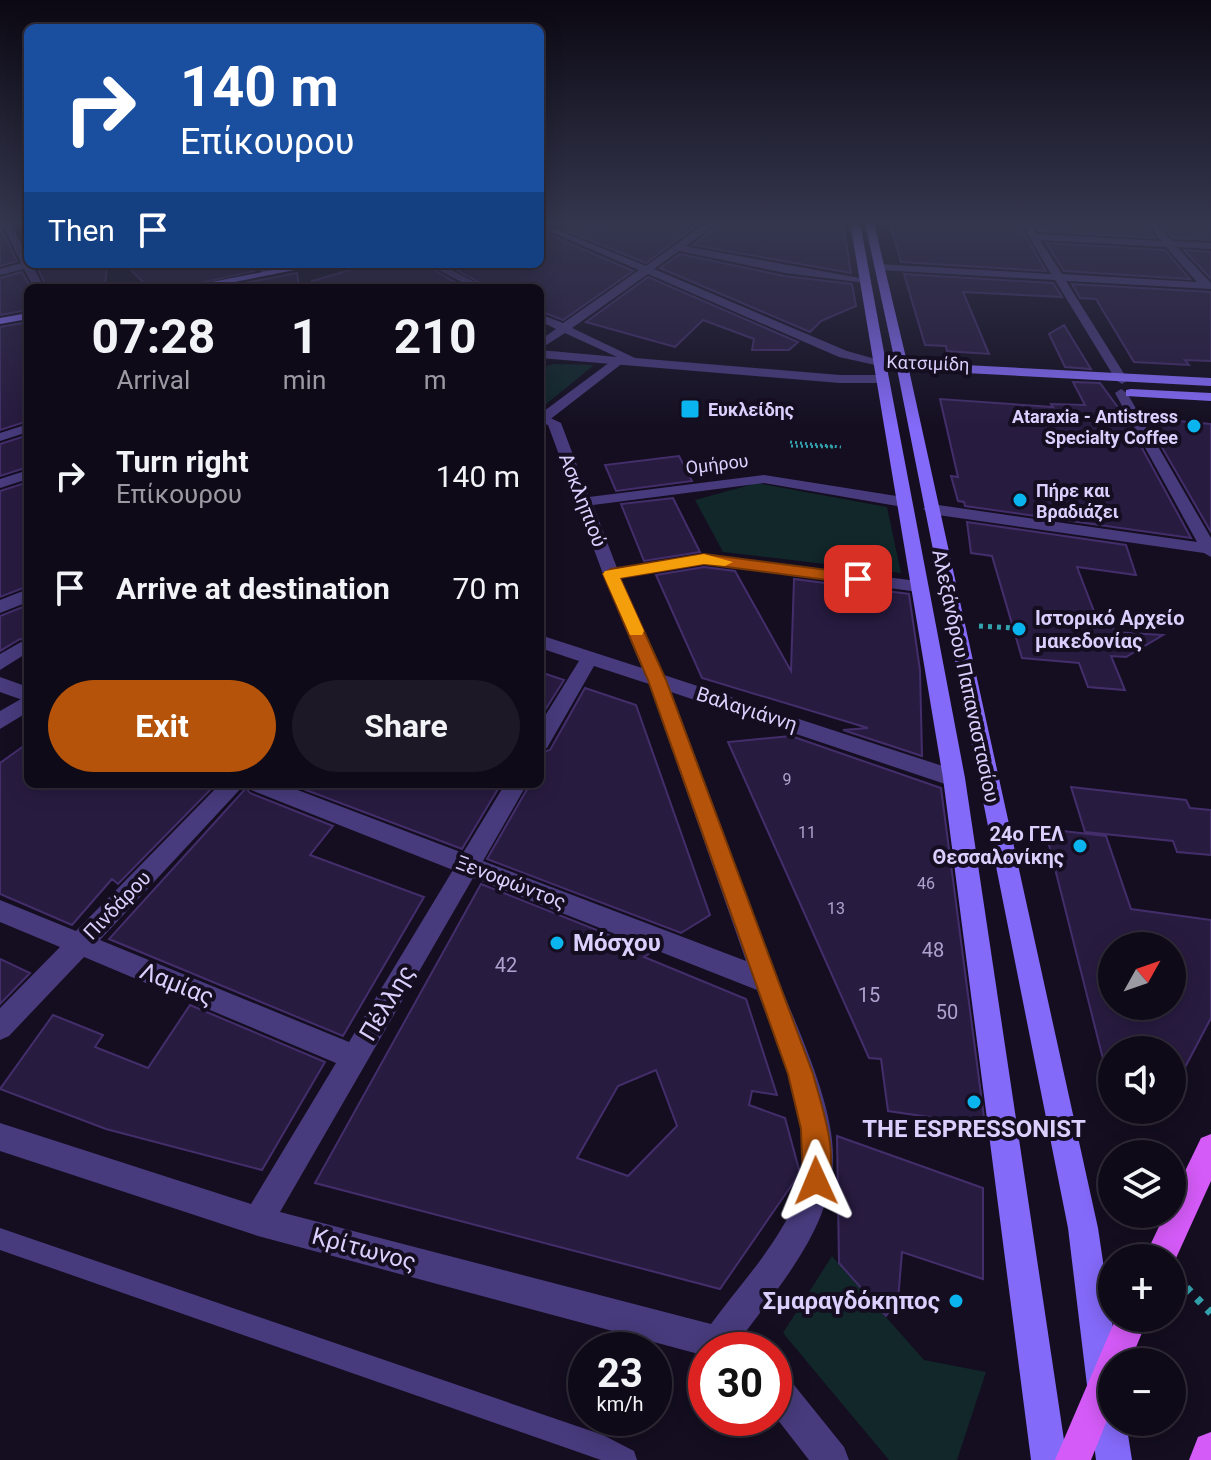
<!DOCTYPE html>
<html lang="en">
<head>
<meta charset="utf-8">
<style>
  body { margin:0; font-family:Roboto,sans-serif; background:#1d1825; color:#f1f3f6; height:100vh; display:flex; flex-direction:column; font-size:30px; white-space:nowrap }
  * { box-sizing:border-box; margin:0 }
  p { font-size:26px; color:#9b9aa2 }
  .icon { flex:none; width:44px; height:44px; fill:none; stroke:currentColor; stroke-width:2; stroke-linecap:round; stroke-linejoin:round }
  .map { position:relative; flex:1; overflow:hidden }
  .drawer { position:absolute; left:24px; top:284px; width:520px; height:504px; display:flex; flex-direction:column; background:#0f0a18; border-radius:12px; box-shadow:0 4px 20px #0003,0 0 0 2px #2f2b37 }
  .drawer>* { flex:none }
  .banner { position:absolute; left:24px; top:24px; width:520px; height:244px; border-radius:12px; box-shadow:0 4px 20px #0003,0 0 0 2px #2f2b37; background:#1a4fa0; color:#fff; overflow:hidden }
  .needle { width:52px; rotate:50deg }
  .tools { position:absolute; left:1098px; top:932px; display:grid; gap:16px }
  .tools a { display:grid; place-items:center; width:88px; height:88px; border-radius:50%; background:#0f0a18; box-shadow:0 4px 20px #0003,0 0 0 2px #2f2b37; font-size:40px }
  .speed { position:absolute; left:568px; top:1332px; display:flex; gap:16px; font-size:40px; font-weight:700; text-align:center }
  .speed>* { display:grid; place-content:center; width:104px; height:104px; border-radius:50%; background:#0f0a18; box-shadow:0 4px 20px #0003,0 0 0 2px #2f2b37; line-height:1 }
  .speed small { font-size:20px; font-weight:400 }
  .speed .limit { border:12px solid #d22; background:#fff; color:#111 }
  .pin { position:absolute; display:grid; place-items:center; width:68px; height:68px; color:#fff; margin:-34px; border-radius:16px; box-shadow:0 4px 12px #0006 }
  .me { position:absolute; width:88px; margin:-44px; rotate:359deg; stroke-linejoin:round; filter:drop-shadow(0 0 6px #0008) }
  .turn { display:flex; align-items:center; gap:28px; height:168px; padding:0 24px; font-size:36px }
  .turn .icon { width:104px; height:104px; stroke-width:2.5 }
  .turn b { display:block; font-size:56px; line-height:68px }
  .then { display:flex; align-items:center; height:76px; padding:0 24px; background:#0003; gap:16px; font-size:30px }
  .eta { display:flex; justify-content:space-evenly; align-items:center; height:136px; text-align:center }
  .eta b { font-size:48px; font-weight:700; line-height:56px }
  .primary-button { display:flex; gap:16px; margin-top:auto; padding:16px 24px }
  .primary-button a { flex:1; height:92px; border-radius:48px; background:#b45309; color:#fff; font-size:32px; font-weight:700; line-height:92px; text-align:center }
  .primary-button a+a { background:#1d1825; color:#f1f3f6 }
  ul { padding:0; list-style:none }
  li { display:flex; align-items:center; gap:24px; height:112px; padding:0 24px }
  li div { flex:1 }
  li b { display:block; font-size:30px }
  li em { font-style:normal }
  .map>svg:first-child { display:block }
  .green { fill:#11272a }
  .building { fill:#281b40; stroke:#432e6b; stroke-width:2; fill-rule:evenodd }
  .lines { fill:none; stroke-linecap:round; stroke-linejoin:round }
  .path-far2 { stroke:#33a2ad; stroke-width:3; stroke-dasharray:2 3; stroke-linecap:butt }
  .path-far1 { stroke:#33a2ad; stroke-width:5; stroke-dasharray:4 5; stroke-linecap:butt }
  .path { stroke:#33a2ad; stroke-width:8; stroke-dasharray:6 9; stroke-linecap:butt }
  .service { fill:#483b7d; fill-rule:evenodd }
  .pedestrian { fill:#483b7d; fill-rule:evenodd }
  .minor { fill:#483b7d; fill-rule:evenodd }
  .tertiary { fill:#483b7d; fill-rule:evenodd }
  .secondary { fill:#846af9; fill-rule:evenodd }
  .primary { fill:#d55bf8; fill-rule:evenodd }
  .route { fill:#b45309; stroke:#753606; stroke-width:2 }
  .slow { fill:#f59e0b }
  .poi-dot { fill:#0ab4ee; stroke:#140e20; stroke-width:3 }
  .labels { text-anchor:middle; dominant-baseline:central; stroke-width:8; stroke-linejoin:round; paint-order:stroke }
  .number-label { font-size:16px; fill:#aea2ce }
  .far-street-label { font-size:18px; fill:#dbcffd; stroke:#140e20 }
  .far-poi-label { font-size:18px; font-weight:bold; fill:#dbcffd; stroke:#140e20; text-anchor:start }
  .street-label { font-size:20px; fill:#dbcffd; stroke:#140e20 }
  .poi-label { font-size:20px; font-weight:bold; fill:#dbcffd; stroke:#140e20; text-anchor:start }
  .near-number-label { font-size:20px; fill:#aea2ce }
  .near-poi-label { font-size:24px; font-weight:bold; fill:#dbcffd; stroke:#140e20; text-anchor:start }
  .near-street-label { font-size:24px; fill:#dbcffd; stroke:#140e20 }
</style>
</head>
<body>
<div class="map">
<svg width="1211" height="1460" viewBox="0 0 1211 1460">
  <rect width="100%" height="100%" fill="#140e20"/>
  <path class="green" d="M 553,364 L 594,365 L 540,409 L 540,368 Z
    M 757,483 L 887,507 L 901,573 L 723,552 L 695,500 Z
    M 832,1256 L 924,1360 L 986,1372 L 957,1460 L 889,1460 L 783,1333 Z"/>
  <path class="building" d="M 610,223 L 700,223 L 646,263 L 567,231 Z
    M 720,223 L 843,223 L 851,273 L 693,245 Z
    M 890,223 L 1018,223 L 1046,271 L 901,262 Z
    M 1034,223 L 1144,223 L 1155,238 L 1039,231 Z
    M 1160,223 L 1211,223 L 1211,240 L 1173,238 Z
    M 0,226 L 17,261 L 0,266 Z
    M 548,234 L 633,271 L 563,320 L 540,311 L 540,288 L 489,288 L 446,264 L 540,264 L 540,235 Z
    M 1046,243 L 1165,250 L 1190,279 L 1064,271 Z
    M 1184,250 L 1211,252 L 1211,279 Z
    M 680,254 L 784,276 L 852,284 L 856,306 L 821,321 L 810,332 L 660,268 Z
    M 39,264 L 107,264 L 105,288 L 47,288 L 37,267 Z
    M 125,264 L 246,264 L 254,271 L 178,288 L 149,288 Z
    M 371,264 L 424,264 L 458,284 L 453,288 L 313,288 L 312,281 Z
    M 22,272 L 31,288 L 28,310 L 0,315 L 0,278 Z
    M 297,273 L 299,288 L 219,288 Z
    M 904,274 L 1053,283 L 1062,297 L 963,292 L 989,354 L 947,351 L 946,346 L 925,345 Z
    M 648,277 L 798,342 L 789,350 L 752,350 L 754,339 L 703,320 L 675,347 L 586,322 Z
    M 1072,284 L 1211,292 L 1211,361 L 1185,360 L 1189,365 L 1134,362 L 1096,299 L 1080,298 Z
    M 28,322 L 28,421 L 0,430 L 0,327 Z
    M 1064,325 L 1091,369 L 1065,367 L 1049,334 Z
    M 1073,382 L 1100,383 L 1125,417 L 1191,538 L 965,506 L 964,502 L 958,501 L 951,476 L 958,477 L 940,399 L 1053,407 L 1051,404 L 1085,405 Z
    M 1145,418 L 1211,424 L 1211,532 Z
    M 28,435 L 28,467 L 0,476 L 0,444 Z
    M 679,456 L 692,481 L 616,491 L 605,465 Z
    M 28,482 L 28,586 L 0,597 L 0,491 Z
    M 673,498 L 700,552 L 644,561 L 621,504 Z
    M 967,522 L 1126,545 L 1136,575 L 1077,567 L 1097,619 L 1110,620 L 1115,632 L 1163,635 L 1126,657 L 1111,656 L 1125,690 L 1088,687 L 1079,663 L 1022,658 L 992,556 L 971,553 Z
    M 704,567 L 735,571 L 791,671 L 794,579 L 909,594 L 920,670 L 922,756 L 843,730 L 868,728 L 702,678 L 656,575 Z
    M 28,605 L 28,640 L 20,639 L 0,651 L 0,616 Z
    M 540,672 L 564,680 L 540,718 Z
    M 585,688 L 636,705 L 710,915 L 681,933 L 487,859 L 530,784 L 540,784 L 540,753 L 550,750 Z
    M 791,736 L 941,788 L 985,1125 L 888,1111 L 881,1059 L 869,1058 L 728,742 Z
    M 28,743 L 28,784 L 216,784 L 118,884 L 112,879 L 72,925 L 0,894 L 0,763 Z
    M 290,784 L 501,784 L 462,849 Z
    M 1071,787 L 1186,800 L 1190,808 L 1211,810 L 1211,855 L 1177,852 L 1173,841 L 1085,832 Z
    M 246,788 L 250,793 L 333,826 L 310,855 L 424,897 L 343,1036 L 109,939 Z
    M 1045,829 L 1106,836 L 1131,909 L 1211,920 L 1211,1018 L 1172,1092 L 1172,1050 L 1112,1050 L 1112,1058 L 1103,1059 ZM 1112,946 L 1172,946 L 1172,1006 L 1112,1006 Z
    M 481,884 L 652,952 L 644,957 L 746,999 L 777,1095 L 752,1091 L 749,1105 L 785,1118 L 800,1173 L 720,1289 L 315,1183 ZM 656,1070 L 677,1126 L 628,1176 L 577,1158 L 618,1086 Z
    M 0,959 L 30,973 L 0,1004 Z
    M 190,1005 L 325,1062 L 262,1170 L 106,1129 L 0,1089 L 53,1015 L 103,1035 L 95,1047 L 148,1068 Z
    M 837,1136 L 983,1188 L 983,1279 L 902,1252 L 898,1300 L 886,1316 L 839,1263 Z"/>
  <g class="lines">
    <path class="path-far2" d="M 790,442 L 841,447
      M 791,446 L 834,447"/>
    <path class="path-far1" d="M 979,626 L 1014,628"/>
    <path class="path" d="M 1176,1277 L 1211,1313"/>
    <path class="service" d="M 0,1228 L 603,1435 L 634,1451 L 637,1460 L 601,1460 L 0,1250 Z"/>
    <path class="pedestrian" d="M 614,359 L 624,362 L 548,421 L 540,421 L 540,414 Z
      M 21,642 L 27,643 L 27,653 L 0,670 L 0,654 Z"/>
    <path class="minor" d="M 2,223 L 11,223 L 28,257 L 28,264 L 36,264 L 33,266 L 44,288 L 34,288 L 24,269 L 0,275 L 0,269 L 21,263 Z
      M 1021,223 L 1030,223 L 1037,234 L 1161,241 L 1147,223 L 1156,223 L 1172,241 L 1211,243 L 1211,249 L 1177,247 L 1211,283 L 1211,289 L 1066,281 L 1128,380 L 1122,384 L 1116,380 L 1055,280 L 879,270 L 874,267 L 879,264 L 1051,274 ZM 1040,240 L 1166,247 L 1197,282 L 1062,274 Z
      M 678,245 L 871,280 L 866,283 L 785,273 L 675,250 Z
      M 249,264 L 262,264 L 276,273 L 267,275 Z
      M 473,281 L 477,282 L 477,286 L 456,288 Z
      M 1121,389 L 1127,393 L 1211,538 L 1211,557 L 1204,553 L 931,514 L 923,509 L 931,504 L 1197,542 L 1115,393 Z
      M 540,413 L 561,423 L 589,497 L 764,475 L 903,497 L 911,502 L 903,507 L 764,483 L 593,505 L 617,568 L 704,554 L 925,582 L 925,590 L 919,592 L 704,564 L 621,578 L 664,675 L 961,772 L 965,778 L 961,784 L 954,787 L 671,692 C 706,785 740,878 775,971 C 796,1028 841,1114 832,1174 C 824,1236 777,1289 741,1338 L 748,1350 L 706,1350 L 706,1356 L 258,1236 L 0,1151 L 0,1123 L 251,1204 L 336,1063 L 84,957 L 9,1036 L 0,1040 L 0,1008 L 60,947 L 0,922 L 0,900 L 76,931 L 220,784 L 245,784 L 100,940 L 349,1042 L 453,870 L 251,790 L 247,784 L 282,784 L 463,853 L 505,784 L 527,784 L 483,861 L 746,961 L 649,684 L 594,666 L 547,748 L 540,750 L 540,724 L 579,661 L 540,648 L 540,635 L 642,668 L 603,574 L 548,425 L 540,422 ZM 473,878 L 757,990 C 777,1047 820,1136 797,1197 C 779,1244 740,1284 711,1324 L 280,1212 Z
      M 28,424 L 28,432 L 0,441 L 0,433 Z
      M 28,470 L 28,479 L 0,488 L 0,479 Z
      M 28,589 L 28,602 L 0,613 L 0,600 Z
      M 0,677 L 28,687 L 28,702 L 0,692 Z
      M 774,1370 L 786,1375 L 844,1447 L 849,1460 L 809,1460 L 774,1415 Z"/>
    <path class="tertiary" d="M 540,223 L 646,266 L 706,223 L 717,223 L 654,269 L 847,351 L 886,362 L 880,366 L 839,357 L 648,274 L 572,328 L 635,358 L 840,375 L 883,375 L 889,379 L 883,383 L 840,383 L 540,358 L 540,350 L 617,357 L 565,333 L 540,349 L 540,340 L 556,329 L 540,321 L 540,314 L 563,323 L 639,270 L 540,227 Z
      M 427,264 L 440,264 L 486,288 L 473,288 Z
      M 28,695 L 28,712 L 0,729 L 0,711 Z"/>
    <path class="secondary" d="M 540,223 L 549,223 L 540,227 Z
      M 865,223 L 874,223 L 907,362 L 1211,378 L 1211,386 L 909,370 L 1098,1228 L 1118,1362 L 1112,1362 L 1112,1422 L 1126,1422 L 1132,1460 L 1096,1460 L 1068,1228 L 899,379 L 897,369 L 887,368 L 965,778 L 1067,1460 L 1031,1460 L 943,778 L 851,228 L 856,225 L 861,228 L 886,363 L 895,362 Z
      M 303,264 L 325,264 L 204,288 L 181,288 Z
      M 28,313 L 28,319 L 0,324 L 0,318 Z
      M 1131,389 L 1211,393 L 1211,401 L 1126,396 L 1126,390 Z"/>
    <path class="primary" d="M 1211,1134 L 1211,1181 L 1172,1267 L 1172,1258 L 1144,1258 L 1165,1214 L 1172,1214 L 1172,1198 L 1201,1138 Z
      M 1116,1318 L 1148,1318 L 1130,1362 L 1112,1362 L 1112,1408 L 1091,1460 L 1055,1460 Z
      M 1211,1432 L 1211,1460 L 1189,1460 L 1198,1437 Z"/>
  </g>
  <linearGradient id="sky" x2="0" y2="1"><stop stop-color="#0b0812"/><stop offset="0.52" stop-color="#34364e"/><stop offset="1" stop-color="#34364e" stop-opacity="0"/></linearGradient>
  <rect width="1211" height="428" fill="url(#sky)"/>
  <path class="route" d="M 704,554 L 858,574 L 865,579 L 858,584 L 704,564 L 620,578 L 666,680 L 813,1074 C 822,1108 840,1156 826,1190 L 816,1194 L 807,1190 L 803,1181 L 801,1129 L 788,1074 L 648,680 L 603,574 L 611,569 Z"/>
  <path class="slow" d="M 704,554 L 733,562 L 725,566 L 704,564 L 620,578 L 644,631 L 642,635 L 630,635 L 603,574 L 605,571 Z"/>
  <g class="poi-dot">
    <rect x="680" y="399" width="20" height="20" rx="4"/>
    <circle cx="1194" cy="426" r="8"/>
    <circle cx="1020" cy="500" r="8"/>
    <circle cx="1019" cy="629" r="8"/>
    <circle cx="1080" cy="846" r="8"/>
    <circle cx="557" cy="943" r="8"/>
    <circle cx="974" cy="1102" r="8"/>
    <circle cx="956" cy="1301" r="8"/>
  </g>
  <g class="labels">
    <g class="number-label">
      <text x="787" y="779">9</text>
      <text x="807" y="832">11</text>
      <text x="926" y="883">46</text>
      <text x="836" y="908">13</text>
    </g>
    <g class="far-street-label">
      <text transform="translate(928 363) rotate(2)">Κατσιμίδη</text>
      <text transform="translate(717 464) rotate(-7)">Ομήρου</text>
    </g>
    <g class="far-poi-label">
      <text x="708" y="409">Ευκλείδης</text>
      <text x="1178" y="416" text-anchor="end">Ataraxia - Antistress<tspan x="1178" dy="21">Specialty Coffee</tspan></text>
      <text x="1036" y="490">Πήρε και<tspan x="1036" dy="21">Βραδιάζει</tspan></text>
    </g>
    <g class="street-label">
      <text transform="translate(583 500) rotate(69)">Ασκληπιού</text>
      <text transform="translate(966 676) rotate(78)">Αλεξάνδρου Παπαναστασίου</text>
      <text transform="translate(747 709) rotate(18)">Βαλαγιάννη</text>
      <text transform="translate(511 882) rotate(21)">Ξενοφώντος</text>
      <text transform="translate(117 905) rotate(-46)">Πινδάρου</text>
    </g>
    <g class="poi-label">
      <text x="1035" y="618">Ιστορικό Αρχείο<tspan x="1035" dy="23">μακεδονίας</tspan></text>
      <text x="1064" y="834" text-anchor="end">24ο ΓΕΛ<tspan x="1064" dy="23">Θεσσαλονίκης</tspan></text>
    </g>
    <g class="near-number-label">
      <text x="933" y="950">48</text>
      <text x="506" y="965">42</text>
      <text x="869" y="995">15</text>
      <text x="947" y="1012">50</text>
    </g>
    <g class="near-poi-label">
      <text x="573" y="943">Μόσχου</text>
      <text x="974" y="1129" text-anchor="middle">THE ESPRESSONIST</text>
      <text x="940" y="1301" text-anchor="end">Σμαραγδόκηπος</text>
    </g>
    <g class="near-street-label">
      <text transform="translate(177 984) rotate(22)">Λαμίας</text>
      <text transform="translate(387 1003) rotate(-59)">Πέλλης</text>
      <text transform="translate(364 1249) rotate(15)">Κρίτωνος</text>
    </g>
  </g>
</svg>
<div class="tools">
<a><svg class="needle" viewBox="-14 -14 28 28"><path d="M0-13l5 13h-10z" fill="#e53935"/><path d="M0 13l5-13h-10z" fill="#9b9aa2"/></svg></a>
<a><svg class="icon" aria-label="sound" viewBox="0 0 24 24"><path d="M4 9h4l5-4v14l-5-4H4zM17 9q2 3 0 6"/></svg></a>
<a><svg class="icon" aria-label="layers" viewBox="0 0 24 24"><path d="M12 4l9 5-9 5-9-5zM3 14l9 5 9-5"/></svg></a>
<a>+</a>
<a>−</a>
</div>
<div class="speed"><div>23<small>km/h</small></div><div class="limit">30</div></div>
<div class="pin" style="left:858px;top:579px;background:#d93025"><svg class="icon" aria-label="arrive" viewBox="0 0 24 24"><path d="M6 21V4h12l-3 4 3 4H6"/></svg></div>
<svg class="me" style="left:816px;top:1181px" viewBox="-20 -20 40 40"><path d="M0-17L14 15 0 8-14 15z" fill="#b45309" stroke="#fff" stroke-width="4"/></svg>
<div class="banner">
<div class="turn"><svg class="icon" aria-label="right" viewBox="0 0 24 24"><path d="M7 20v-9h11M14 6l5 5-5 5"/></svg><div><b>140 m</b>Επίκουρου</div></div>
<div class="then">Then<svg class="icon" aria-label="arrive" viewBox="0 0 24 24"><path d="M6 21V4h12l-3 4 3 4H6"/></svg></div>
</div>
<section class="drawer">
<div class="eta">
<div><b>07:28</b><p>Arrival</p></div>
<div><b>1</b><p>min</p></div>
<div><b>210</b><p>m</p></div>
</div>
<ul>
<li><svg class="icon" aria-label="right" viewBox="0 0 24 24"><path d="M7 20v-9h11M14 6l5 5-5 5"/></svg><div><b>Turn right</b><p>Επίκουρου</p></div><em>140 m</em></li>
<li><svg class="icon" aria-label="arrive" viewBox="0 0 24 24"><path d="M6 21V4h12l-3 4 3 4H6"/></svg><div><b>Arrive at destination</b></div><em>70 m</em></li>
</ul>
<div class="primary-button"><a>Exit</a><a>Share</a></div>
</section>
</div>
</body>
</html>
